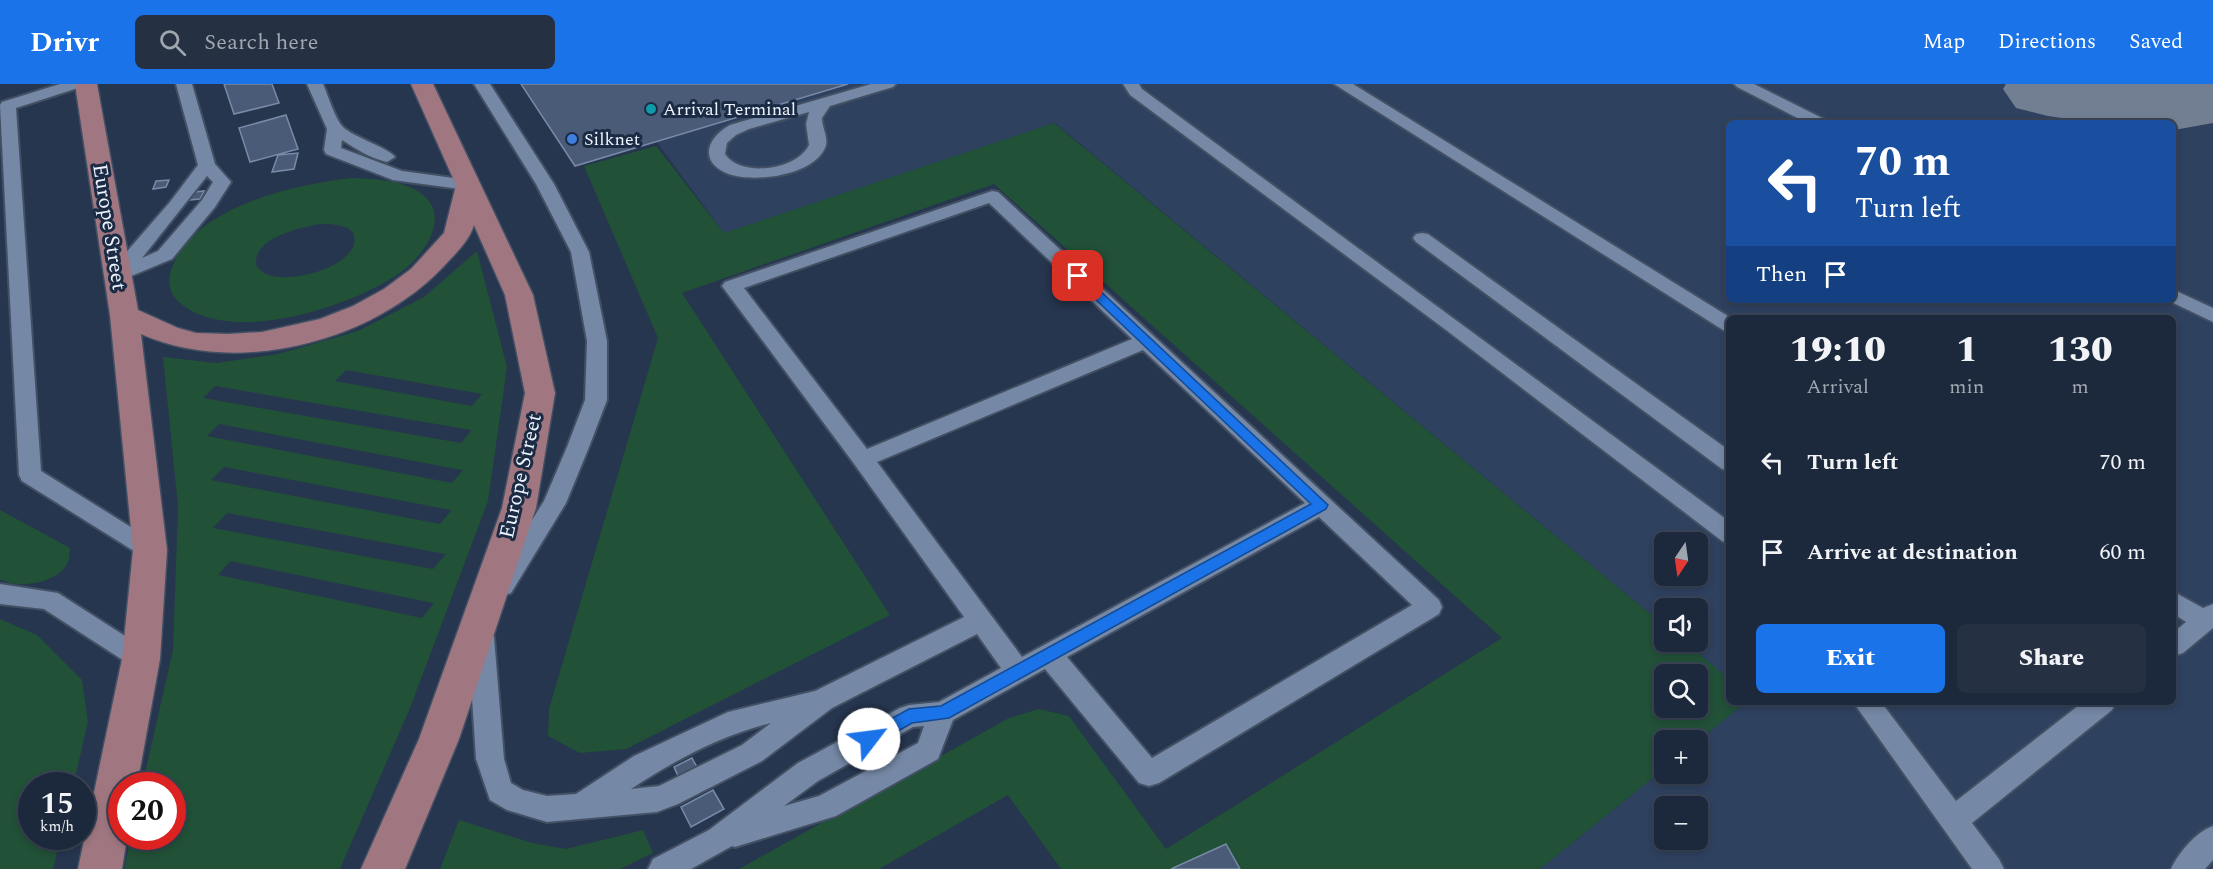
<!DOCTYPE html>
<html lang="en">
<head>
<meta charset="utf-8">
<style>
  body { margin:0; font-family:Spectral,serif; background:#253042; color:#f1f3f6; height:100vh; display:flex; flex-direction:column; font-size:22px; white-space:nowrap }
  * { box-sizing:border-box; margin:0 }
  p { font-size:20px; color:#a0a6af }
  .icon { flex:none; width:33px; height:33px; fill:none; stroke:currentColor; stroke-width:2; stroke-linecap:round; stroke-linejoin:round }
  .map { position:relative; flex:1; overflow:hidden }
  .panel { position:absolute; left:1726px; top:231px; width:450px; height:390px; display:flex; flex-direction:column; background:#1c283b; border-radius:9px; box-shadow:0 3px 9px #0003,0 0 0 2px #3a4455 }
  .panel>* { flex:none }
  .hud { position:absolute; left:1726px; top:36px; width:450px; height:183px; border-radius:9px; box-shadow:0 3px 9px #0003,0 0 0 2px #3a4455; background:#1a4fa0; color:#fff; overflow:hidden }
  .needle { width:39px; rotate:193deg }
  .controls { position:absolute; left:1654px; top:448px; display:grid; gap:12px }
  .controls a { display:grid; place-items:center; width:54px; height:54px; border-radius:9px; background:#1c283b; box-shadow:0 3px 9px #0003,0 0 0 2px #3a4455; font-size:30px }
  .speed { position:absolute; left:18px; top:688px; display:flex; gap:12px; font-size:30px; font-weight:700; text-align:center }
  .speed>* { display:grid; place-content:center; width:78px; height:78px; border-radius:50%; background:#1c283b; box-shadow:0 3px 9px #0003,0 0 0 2px #3a4455; line-height:1 }
  .speed small { font-size:15px; font-weight:400 }
  .speed .limit { border:9px solid #d22; background:#fff; color:#111 }
  .pin { position:absolute; display:grid; place-items:center; width:51px; height:51px; color:#fff; margin:-26px; border-radius:12px; box-shadow:0 3px 9px #0006 }
  .me { position:absolute; width:66px; margin:-33px; rotate:60deg; stroke-linejoin:round; filter:drop-shadow(0 0 4px #0008) }
  .turn { display:flex; align-items:center; gap:21px; height:126px; padding:0 30px; font-size:27px }
  .turn .icon { width:78px; height:78px; stroke-width:2.5 }
  .turn b { display:block; font-size:42px; line-height:51px }
  .then { display:flex; align-items:center; height:57px; padding:0 30px; background:#0003; gap:12px; font-size:22px }
  .eta { display:flex; justify-content:space-evenly; align-items:center; height:102px; text-align:center }
  .eta b { font-size:36px; font-weight:800; line-height:42px }
  .cta { display:flex; gap:12px; margin-top:auto; padding:12px 30px }
  .cta a { flex:1; height:69px; border-radius:9px; background:#1a73e8; color:#fff; font-size:24px; font-weight:800; line-height:69px; text-align:center }
  .cta a+a { background:#253042; color:#f1f3f6 }
  ul { padding:0; list-style:none }
  li { display:flex; align-items:center; gap:18px; height:90px; padding:0 30px }
  li div { flex:1 }
  li b { display:block; font-size:22px }
  li em { font-style:normal }
  header { display:flex; align-items:center; gap:36px; box-sizing:border-box; height:84px; padding:0 30px; background:#1a73e8; color:#fff }
  header strong { font-size:28px }
  nav { display:flex; gap:33px; margin-inline-start:auto; font-size:21px }
  .search { width:420px; height:54px; background:#253042; display:flex; align-items:center; gap:15px; box-sizing:border-box; padding:0 21px; border-radius:9px; color:#a0a6af; font-size:22px }
  .map>svg:first-child { display:block }
  .built { fill:#2e415f; fill-rule:evenodd }
  .green { fill:#215137; fill-rule:evenodd }
  .lines { fill:none; stroke-linecap:round; stroke-linejoin:round }
  .taxiway { fill:#727f92; fill-rule:evenodd }
  .building { fill:#4a5b77; stroke:#778aa7; stroke-width:1.5 }
  .lane-casing { stroke:#435064; stroke-width:4 }
  .primary-casing { stroke:#435064; stroke-width:3 }
  .lane { fill:#7588a5; fill-rule:evenodd }
  .primary { fill:#a07781; fill-rule:evenodd }
  .route { fill:#1a73e8; stroke:#114b97; stroke-width:1.5 }
  .culture-dot { fill:#0f9aa8; stroke:#1c2b44; stroke-width:2 }
  .shop-dot { fill:#3f7fe0; stroke:#1c2b44; stroke-width:2 }
  .labels { text-anchor:middle; dominant-baseline:central; stroke-width:6; stroke-linejoin:round; paint-order:stroke }
  .far-poi-label { font-size:18px; fill:#ecf3fd; stroke:#1c2b44; text-anchor:start }
  .street-label { font-size:21px; fill:#ecf3fd; stroke:#1c2b44 }
</style>
</head>
<body>
<header>
<strong>Drivr</strong>
<div class="search"><svg class="icon" aria-label="search" viewBox="0 0 24 24"><circle cx="10" cy="10" r="6"/><path d="M15 15l6 6"/></svg>Search here</div>
<nav><a>Map</a><a>Directions</a><a>Saved</a></nav>
</header>
<div class="map">
<svg width="2213" height="785" viewBox="0 0 2213 785">
  <rect width="100%" height="100%" fill="#26364f"/>
  <path class="built" d="M 521,0 L 2213,0 L 2213,785 L 1540,785 L 1665,684 L 1665,690 L 1698,690 L 1698,657 L 1746,618 L 2174,618 L 2174,234 L 1730,234 L 1729,595 L 1685,558 L 1698,558 L 1698,525 L 1665,525 L 1665,542 L 1055,39 L 724,149 L 656,57 ZM 1730,39 L 2174,39 L 2174,216 L 1730,216 ZM 1665,459 L 1698,459 L 1698,492 L 1665,492 ZM 1665,723 L 1698,723 L 1698,756 L 1665,756 Z"/>
  <path class="green" d="M 1054,39 L 1665,542 L 1665,558 L 1685,558 L 1729,595 L 1730,618 L 1746,618 L 1698,657 L 1665,657 L 1665,684 L 1540,785 L 1061,785 L 1008,711 L 879,785 L 739,785 L 1009,634 L 1039,625 L 1069,632 L 1166,765 L 1502,554 L 994,100 L 682,209 L 890,531 L 626,665 L 580,669 L 548,652 L 549,625 L 658,254 L 584,82 L 656,62 L 724,149 ZM 1665,591 L 1698,591 L 1698,624 L 1665,624 Z
    M 352,94 C 373,95 395,95 414,105 C 455,126 427,169 401,188 C 353,223 224,265 176,215 C 167,205 168,191 173,181 C 196,122 296,100 352,94 ZM 321,140 C 334,140 359,141 354,160 C 347,186 281,203 261,187 C 257,184 255,180 256,176 C 259,152 302,143 321,140 Z
    M 477,167 L 507,283 L 488,417 L 410,624 L 340,785 L 124,785 L 131,753 L 172,753 L 172,702 L 142,702 L 173,566 L 178,423 L 163,273 L 216,279 L 278,270 L 358,247 L 424,213 ZM 346,286 L 482,310 L 472,322 L 335,297 ZM 215,302 L 471,346 L 471,347 L 461,359 L 203,314 ZM 219,340 L 462,386 L 463,386 L 452,399 L 207,352 ZM 224,383 L 451,426 L 451,427 L 440,440 L 211,396 ZM 227,429 L 445,470 L 446,470 L 433,485 L 213,444 ZM 230,477 L 433,519 L 434,519 L 422,534 L 218,491 Z
    M 0,426 L 70,464 C 69,468 70,474 68,478 C 60,499 17,506 0,495 Z
    M 0,535 L 37,551 L 82,596 L 88,638 L 73,702 L 32,702 L 32,753 L 61,753 L 53,785 L 0,785 Z
    M 459,736 L 532,759 L 566,765 L 643,746 L 653,769 L 620,785 L 440,785 Z"/>
  <g class="lines">
    <path class="taxiway" d="M 2006,0 L 2213,0 L 2213,39 L 2174,46 L 2174,39 L 2095,39 L 2048,32 L 2016,24 L 2003,5 Z"/>
  </g>
  <path class="building" d="M 224,0 L 272,0 L 279,19 L 234,30 Z
    M 521,0 L 848,0 L 575,82 Z
    M 286,31 L 298,65 L 250,78 L 239,44 Z
    M 298,69 L 294,85 L 272,88 L 278,71 Z
    M 169,96 L 166,103 L 153,105 L 156,97 Z
    M 204,107 L 200,115 L 189,116 L 194,108 Z
    M 692,674 L 698,685 L 679,694 L 674,683 Z
    M 713,706 L 724,725 L 691,743 L 681,723 Z
    M 1226,760 L 1240,785 L 1171,785 Z"/>
  <g class="lines">
    <g class="lane-casing">
      <path id="lane" d="M 60,0 L 84,0 L 81,3 L 16,24 L 41,387 L 158,460 L 162,466 L 158,472 L 150,475 L 142,472 L 22,397 L 19,391 L 0,21 L 2,18 Z
        M 176,0 L 192,0 L 215,80 L 231,98 L 215,123 L 172,175 L 124,195 L 110,195 L 108,191 L 110,187 L 170,118 L 198,81 ZM 207,92 L 213,98 L 202,116 L 158,167 L 142,174 Z
        M 307,0 L 323,0 C 328,11 335,35 343,43 C 353,53 389,64 395,73 L 387,78 C 370,74 356,65 342,56 L 341,64 L 402,87 L 468,96 L 474,97 L 477,101 L 474,105 L 468,106 L 393,96 L 326,70 L 324,66 L 327,45 Z
        M 474,0 L 490,0 L 554,100 L 589,168 L 607,257 L 607,316 L 589,363 L 566,419 L 511,509 L 502,512 L 493,509 L 490,502 L 544,417 L 567,363 L 585,316 L 587,257 L 571,168 L 536,100 Z
        M 871,0 L 896,0 L 893,3 L 830,22 L 822,34 C 822,43 828,53 826,61 C 817,92 751,100 726,89 C 698,76 708,53 730,41 ZM 809,28 L 806,40 L 809,61 C 797,86 741,94 725,70 L 727,59 L 736,51 L 749,45 Z
        M 1123,0 L 1139,0 L 1142,5 L 1730,438 L 1730,460 L 1722,457 L 1446,246 L 1130,11 Z
        M 1334,0 L 1353,0 L 1731,234 L 1730,248 L 1723,246 Z
        M 1734,0 L 1754,0 L 1826,36 L 1828,39 L 1807,39 L 1737,3 Z
        M 992,107 L 998,108 L 1439,516 L 1442,523 L 1439,530 L 1159,699 L 1149,702 L 1139,699 L 1045,585 L 953,636 L 938,675 L 836,732 L 735,763 L 732,762 L 691,785 L 648,785 L 653,775 L 709,746 L 798,679 L 900,624 L 909,621 L 939,618 L 1001,584 L 977,550 L 832,624 L 762,677 L 678,720 L 657,728 L 547,738 L 507,726 L 490,716 L 476,675 L 468,553 L 472,546 L 481,543 L 490,546 L 494,553 L 504,675 L 511,699 L 523,706 L 547,712 L 576,710 L 634,672 L 728,628 L 815,607 L 964,533 L 855,381 L 722,202 L 725,198 ZM 989,119 L 1132,255 L 867,365 L 744,204 ZM 1143,266 L 1305,419 L 1022,573 L 877,378 ZM 1319,433 L 1412,521 L 1152,674 L 1067,573 ZM 771,639 L 742,661 L 659,702 L 631,705 C 673,677 722,651 771,639 ZM 924,642 L 918,659 L 819,712 L 784,722 L 818,697 L 913,643 Z
        M 1422,149 L 1428,150 L 1730,367 L 1730,387 L 1722,385 L 1416,158 L 1413,154 L 1416,150 Z
        M 2174,206 L 2213,224 L 2213,238 L 2167,216 L 2174,216 Z
        M 0,500 L 58,509 L 150,568 L 154,575 L 150,582 L 141,586 L 132,582 L 44,525 L 0,520 Z
        M 2174,508 L 2203,524 L 2213,520 L 2213,544 L 2183,569 L 2174,572 L 2174,548 L 2186,538 L 2174,530 Z
        M 1853,618 L 1881,618 L 1956,717 L 2083,618 L 2116,618 L 2112,626 L 1972,739 L 1999,775 L 2004,785 L 1972,785 Z
        M 2213,742 L 2213,776 L 2205,785 L 2171,785 C 2179,768 2196,748 2213,742 Z"/>
    </g>
    <g class="primary-casing">
      <path id="primary" d="M 75,0 L 97,0 L 138,226 L 178,244 L 196,249 L 228,250 L 262,248 L 320,235 L 353,222 L 384,205 L 411,185 L 444,149 L 456,101 L 411,0 L 433,0 L 533,211 L 555,309 L 536,424 L 459,655 L 405,785 L 361,785 L 419,655 L 502,424 L 525,309 L 505,211 L 474,141 C 469,157 455,170 444,182 C 373,258 237,293 141,250 L 167,466 L 160,575 L 137,702 L 122,702 L 122,753 L 127,753 L 122,785 L 78,785 L 122,575 L 133,466 L 110,231 Z"/>
    </g>
    <use href="#lane" class="lane"/>
    <use href="#primary" class="primary"/>
  </g>
  <path class="route" d="M 1078,189 L 1082,190 L 1328,421 L 1326,425 L 949,634 L 912,639 L 875,660 L 869,662 L 863,660 L 861,655 L 863,650 L 909,625 L 941,622 L 1311,420 L 1074,195 L 1074,190 Z"/>
  <circle class="culture-dot" cx="651" cy="25" r="6"/>
  <circle class="shop-dot" cx="572" cy="55" r="6"/>
  <g class="labels">
    <g class="far-poi-label">
      <text x="663" y="25">Arrival Terminal</text>
      <text x="584" y="55">Silknet</text>
    </g>
    <g class="street-label">
      <text transform="translate(109 143) rotate(81)">Europe Street</text>
      <text transform="translate(521 392) rotate(-77)">Europe Street</text>
    </g>
  </g>
</svg>
<div class="controls">
<a><svg class="needle" viewBox="-14 -14 28 28"><path d="M0-13l5 13h-10z" fill="#e53935"/><path d="M0 13l5-13h-10z" fill="#a0a6af"/></svg></a>
<a><svg class="icon" aria-label="sound" viewBox="0 0 24 24"><path d="M4 9h4l5-4v14l-5-4H4zM17 9q2 3 0 6"/></svg></a>
<a><svg class="icon" aria-label="search" viewBox="0 0 24 24"><circle cx="10" cy="10" r="6"/><path d="M15 15l6 6"/></svg></a>
<a>+</a>
<a>−</a>
</div>
<div class="speed"><div>15<small>km/h</small></div><div class="limit">20</div></div>
<div class="pin" style="left:1078px;top:192px;background:#d93025"><svg class="icon" aria-label="arrive" viewBox="0 0 24 24"><path d="M6 21V4h12l-3 4 3 4H6"/></svg></div>
<svg class="me" style="left:869px;top:655px" viewBox="-20 -20 40 40"><circle r="19" fill="#fff"/><path d="M0-13L10 11 0 6-10 11z" fill="#1a73e8"/></svg>
<div class="hud">
<div class="turn"><svg class="icon" aria-label="left" viewBox="0 0 24 24"><path d="M17 20v-9H6M10 6l-5 5 5 5"/></svg><div><b>70 m</b>Turn left</div></div>
<div class="then">Then<svg class="icon" aria-label="arrive" viewBox="0 0 24 24"><path d="M6 21V4h12l-3 4 3 4H6"/></svg></div>
</div>
<section class="panel">
<div class="eta">
<div><b>19:10</b><p>Arrival</p></div>
<div><b>1</b><p>min</p></div>
<div><b>130</b><p>m</p></div>
</div>
<ul>
<li><svg class="icon" aria-label="left" viewBox="0 0 24 24"><path d="M17 20v-9H6M10 6l-5 5 5 5"/></svg><div><b>Turn left</b></div><em>70 m</em></li>
<li><svg class="icon" aria-label="arrive" viewBox="0 0 24 24"><path d="M6 21V4h12l-3 4 3 4H6"/></svg><div><b>Arrive at destination</b></div><em>60 m</em></li>
</ul>
<div class="cta"><a>Exit</a><a>Share</a></div>
</section>
</div>
</body>
</html>
